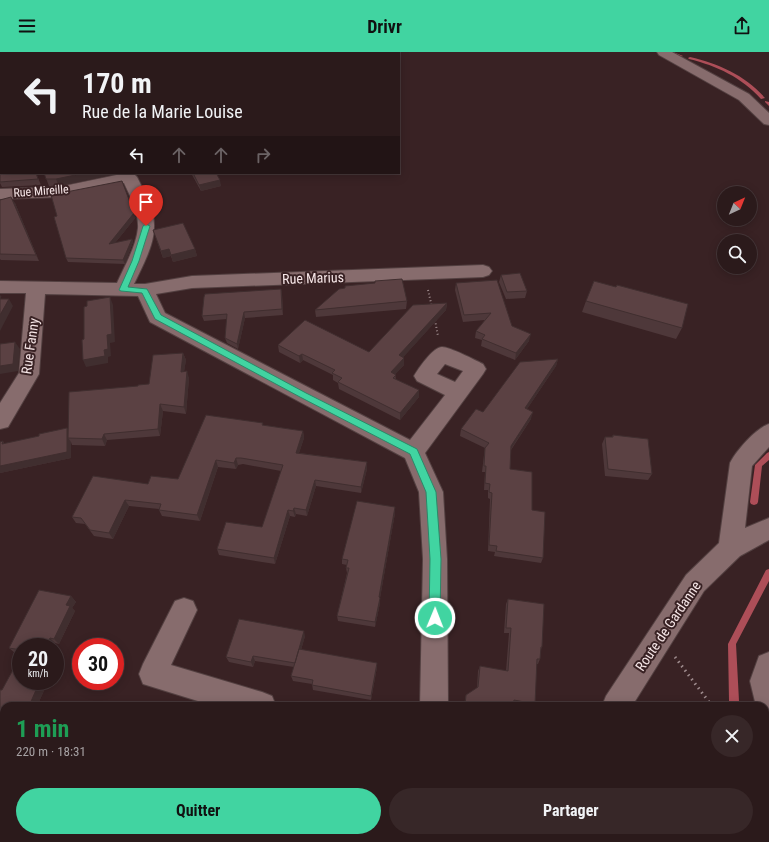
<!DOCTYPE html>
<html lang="fr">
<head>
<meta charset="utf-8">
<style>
  body { margin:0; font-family:"Roboto Condensed",sans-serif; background:#372728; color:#f1f3f6; height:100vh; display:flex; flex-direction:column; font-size:15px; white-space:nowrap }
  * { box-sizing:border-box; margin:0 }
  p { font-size:13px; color:#a6a1a3 }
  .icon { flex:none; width:22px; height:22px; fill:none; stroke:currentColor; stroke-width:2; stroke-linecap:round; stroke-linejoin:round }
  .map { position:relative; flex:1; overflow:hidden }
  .panel { position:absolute; left:0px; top:650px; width:769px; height:140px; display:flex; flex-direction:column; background:#2b1a1b; border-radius:12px 12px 0 0; box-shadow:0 2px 10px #0003,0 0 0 1px #47383a }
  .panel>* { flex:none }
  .guide { position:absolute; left:0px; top:0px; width:400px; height:122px; box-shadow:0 2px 10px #0003,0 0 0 1px #47383a; background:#2b1a1b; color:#f1f3f6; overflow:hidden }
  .needle { width:26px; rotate:43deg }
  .fabs { position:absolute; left:717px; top:134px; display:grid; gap:8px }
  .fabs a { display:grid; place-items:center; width:40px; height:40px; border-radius:50%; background:#2b1a1b; box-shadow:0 2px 10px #0003,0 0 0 1px #47383a; font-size:20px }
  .speed { position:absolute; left:12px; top:586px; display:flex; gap:8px; font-size:20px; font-weight:700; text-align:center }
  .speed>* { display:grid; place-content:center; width:52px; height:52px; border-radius:50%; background:#2b1a1b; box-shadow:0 2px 10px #0003,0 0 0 1px #47383a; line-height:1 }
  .speed small { font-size:10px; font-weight:400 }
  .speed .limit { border:6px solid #d22; background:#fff; color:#111 }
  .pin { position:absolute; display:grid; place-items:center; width:34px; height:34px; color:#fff; margin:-41px -17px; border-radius:50% 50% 50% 0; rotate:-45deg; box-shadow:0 0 4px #0007 }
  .pin .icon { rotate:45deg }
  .me { position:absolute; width:44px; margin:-22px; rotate:1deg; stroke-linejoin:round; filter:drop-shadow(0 0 3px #0008) }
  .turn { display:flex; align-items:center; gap:14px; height:84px; padding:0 16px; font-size:18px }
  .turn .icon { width:52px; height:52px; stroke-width:2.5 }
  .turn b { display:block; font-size:28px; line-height:34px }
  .lanes { display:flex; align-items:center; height:38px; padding:0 16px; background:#0003; justify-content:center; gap:20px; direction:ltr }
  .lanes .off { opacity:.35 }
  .round { display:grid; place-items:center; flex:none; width:42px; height:42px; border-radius:21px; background:#372728 }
  .overview { display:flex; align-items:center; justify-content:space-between; height:68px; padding:0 16px }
  h1 { font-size:24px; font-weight:700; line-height:30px; color:#1e9e55 }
  .action { display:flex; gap:8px; margin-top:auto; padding:8px 16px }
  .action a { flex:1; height:46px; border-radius:24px; background:#41d4a1; color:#111; font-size:16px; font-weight:700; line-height:46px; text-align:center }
  .action a+a { background:#372728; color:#f1f3f6 }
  header { display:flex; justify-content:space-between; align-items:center; height:52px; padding:0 16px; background:#41d4a1; color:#111; font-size:18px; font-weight:700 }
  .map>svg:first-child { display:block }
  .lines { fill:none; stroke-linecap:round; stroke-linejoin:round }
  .stream { fill:#ad4e58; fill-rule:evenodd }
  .minor-casing { stroke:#534041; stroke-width:2 }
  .path-far1 { stroke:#9e8b8d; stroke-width:2; stroke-dasharray:1 2.5; stroke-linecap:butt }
  .path { stroke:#9e8b8d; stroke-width:3; stroke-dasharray:1.5 4; stroke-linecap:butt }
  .minor { fill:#876c6d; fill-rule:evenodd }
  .wall { fill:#4e383a }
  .shaded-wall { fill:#402e2f }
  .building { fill:#5b4143; stroke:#402e2f }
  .route { fill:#41d4a1; stroke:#2a8a69 }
  .labels { text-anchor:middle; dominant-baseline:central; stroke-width:4; stroke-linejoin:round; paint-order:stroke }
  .far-street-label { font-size:12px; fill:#f6e6e7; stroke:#392224 }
  .street-label { font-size:14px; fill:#f6e6e7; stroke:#392224 }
</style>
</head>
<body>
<header><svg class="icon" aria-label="menu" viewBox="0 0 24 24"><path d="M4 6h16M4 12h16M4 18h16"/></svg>Drivr<svg class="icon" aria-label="share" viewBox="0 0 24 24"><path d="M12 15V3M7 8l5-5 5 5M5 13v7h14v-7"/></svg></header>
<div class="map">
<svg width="769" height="790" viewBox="0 0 769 790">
  <rect width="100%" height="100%" fill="#392224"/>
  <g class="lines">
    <path class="stream" d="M 667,0 L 673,0 L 683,4 L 680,5 Z
      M 690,5 C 719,12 745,23 765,46 L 761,47 C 741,25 717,14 689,7 L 688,6 Z
      M 765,49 L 769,50 L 769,54 L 765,50 Z
      M 769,400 L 769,408 L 762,414 L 758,450 L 757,452 L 754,453 L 751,452 L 750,450 L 755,413 L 767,401 Z
      M 769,517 L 769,529 L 736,592 L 739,649 L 741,654 L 731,654 L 729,649 L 728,592 L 766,518 Z
      M 765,710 L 769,713 L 769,726 L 765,723 Z"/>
    <g class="minor-casing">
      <path id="minor" d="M 657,0 L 672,0 L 749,42 L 769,61 L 769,73 L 764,72 L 739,48 L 659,3 Z
        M 126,121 L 134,122 L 137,125 C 144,139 155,159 154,175 C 154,194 142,215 134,232 L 145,232 L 192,224 L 483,213 L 489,215 L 492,219 L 489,223 L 483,225 L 192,236 L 156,242 L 165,261 L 410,388 L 445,343 L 417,329 L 414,324 C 418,317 433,295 442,295 C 450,295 475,308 483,312 L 486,317 L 483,322 L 425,401 L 443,440 L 447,507 L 448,654 L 420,654 L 423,507 L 419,440 L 405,406 L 150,270 L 138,244 L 45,242 L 39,322 L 8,375 L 0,377 L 0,351 L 19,321 L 26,241 L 0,241 L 0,229 L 117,231 C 124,215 136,195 138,176 C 139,161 130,144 124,131 L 59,145 L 0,147 L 0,137 L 59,135 ZM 445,312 L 463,319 L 455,330 L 437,322 Z
        M 769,372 L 769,395 L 752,414 L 745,476 L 769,466 L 769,488 L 740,504 L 704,539 L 632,654 L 602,654 L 606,644 L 686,523 L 719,491 L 730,411 C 736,399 756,376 769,372 Z
        M 184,546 L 193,549 L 197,558 L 171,613 L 262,640 L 272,644 L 276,654 L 214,654 L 143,632 L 139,622 L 143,612 L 175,549 Z
        M 769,600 L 769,666 L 765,665 L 765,654 L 756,654 L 750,629 L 759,604 Z
        M 469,786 L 501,786 L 503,790 L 471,790 Z
        M 514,786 L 547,786 L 545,790 L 512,790 Z"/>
    </g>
    <path class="path-far1" d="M 428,238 L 432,255
      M 435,268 L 438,284"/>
    <path class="path" d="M 675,605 L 712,654
      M 0,744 L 4,745
      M 765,749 L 769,756
      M 179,786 L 196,790"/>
    <use href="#minor" class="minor"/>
  </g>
  <path class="wall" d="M 0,98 L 36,121 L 41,133 L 2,135 L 0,131 Z
    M 44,121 L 119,121 L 59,134 L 49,134 Z
    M 191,121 L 216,121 L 221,134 L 201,139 Z
    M 0,148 L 15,151 L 39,209 L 1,208 L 0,207 Z
    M 136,165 L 115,191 L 132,187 L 133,190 L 125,212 L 68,210 L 66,206 Z
    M 153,178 L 195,197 L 197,204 L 173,210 L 171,204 L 163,206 Z
    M 501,223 L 527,239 L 525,246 L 506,247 L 499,230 Z
    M 456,231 L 512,274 L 529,289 L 515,308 L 481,294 L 482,288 L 475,286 L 476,279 L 485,268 L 463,270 L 455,238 Z
    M 616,235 L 682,276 L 676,287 L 582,260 L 586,249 Z
    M 281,237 L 282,242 L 283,263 L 245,266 L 238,297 L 227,291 L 225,286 L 227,267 L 204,269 L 202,264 Z
    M 407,249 L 406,257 L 316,265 L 315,258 Z
    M 447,251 L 446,258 L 403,305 L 404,313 L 395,322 L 396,327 L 419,345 L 400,368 L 339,337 L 338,331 L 333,328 L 333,323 L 303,308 L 300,311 L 279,300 L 278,293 L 369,300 Z
    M 183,301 L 186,308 L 184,319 L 189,326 L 186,362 L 163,359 L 160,384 L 107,388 L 105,394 L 72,393 L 71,390 L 71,406 L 0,421 L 3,389 L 4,392 L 39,384 L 67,376 L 68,379 L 138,334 L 149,332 Z
    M 558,307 L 556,314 L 527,357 L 531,367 L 511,398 L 510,417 L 532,458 L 543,506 L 541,511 L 494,504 L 495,500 L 488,499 L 490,447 L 488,446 L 488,438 L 484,438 L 485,420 L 482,420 L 484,403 L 485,396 L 460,384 L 461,377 Z
    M 263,371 L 263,373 L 303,379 L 304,386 L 299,401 L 367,410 L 367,417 L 361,441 L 316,434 L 307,464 L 296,462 L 295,465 L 290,464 L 275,512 L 219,503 L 217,497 L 262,475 L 281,419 L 243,412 L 238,413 L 236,417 L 218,415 L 200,469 L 162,464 L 159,458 L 159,457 L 129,454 L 113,487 L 94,484 L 85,472 L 76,471 L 72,465 L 148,432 L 178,427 Z
    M 613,383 L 652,422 L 648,428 L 605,424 L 602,392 L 605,385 L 612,385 Z
    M 395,461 L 380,546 L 380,551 L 375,575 L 338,569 L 337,564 L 347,521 L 346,516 L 347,513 L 342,512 L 342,507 Z
    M 71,544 L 76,550 L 72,556 L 75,559 L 59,592 L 55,591 L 53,595 L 21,595 L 21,602 L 15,601 L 9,596 Z
    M 508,547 L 542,595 L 540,599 L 540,607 L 538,612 L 536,612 L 535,652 L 533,654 L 521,654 L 513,653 L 513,654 L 464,654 L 465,647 L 466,643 L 477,636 L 478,619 L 480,614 L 506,619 L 509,581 L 504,581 L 506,552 Z
    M 305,584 L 301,598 L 377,611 L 377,615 L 371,648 L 313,638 L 312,632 L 293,629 L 291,624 L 294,615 L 255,609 L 253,615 L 229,610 L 226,605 Z
    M 21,629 L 47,632 L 37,654 L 4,654 L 4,709 L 0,709 L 0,638 L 2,638 Z"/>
  <path class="shaded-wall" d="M 85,121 L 119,121 L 59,134 L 56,127 Z
    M 220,128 L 221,134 L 201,139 L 199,133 Z
    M 11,145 L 15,151 L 39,209 L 36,203 Z
    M 134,161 L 136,165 L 111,196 L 109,192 Z
    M 132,187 L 133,190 L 125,212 L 123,208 Z
    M 169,197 L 171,204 L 163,206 L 161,199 Z
    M 195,197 L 197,204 L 173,210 L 171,203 Z
    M 281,237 L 282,242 L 283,263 L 282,257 Z
    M 110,245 L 113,253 L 115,290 L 110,291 L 111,304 L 108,305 L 108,311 L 86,315 L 83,308 L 104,298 L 107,283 Z
    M 9,247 L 13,254 L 0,279 L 0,263 Z
    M 447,251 L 446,258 L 399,310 L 399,303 Z
    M 244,260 L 245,266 L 238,297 L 237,292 Z
    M 531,282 L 529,289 L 515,308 L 516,301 Z
    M 15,290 L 20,297 L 18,319 L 0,322 L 0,314 Z
    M 183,301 L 186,308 L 183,327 L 181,320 Z
    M 302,302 L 303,308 L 300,311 L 299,304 Z
    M 404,306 L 404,313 L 391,327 L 391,320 Z
    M 558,307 L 556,314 L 523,363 L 525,356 Z
    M 187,319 L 189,326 L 186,362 L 184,355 Z
    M 419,338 L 419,345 L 400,368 L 400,361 Z
    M 160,352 L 163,359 L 160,384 L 158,377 Z
    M 533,360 L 531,367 L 509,400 L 511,394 Z
    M 67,376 L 71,383 L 68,386 L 71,390 L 71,406 L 0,421 L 0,414 Z
    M 303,379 L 304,386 L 297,407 L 296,401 Z
    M 104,382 L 107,388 L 105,394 L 102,387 Z
    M 236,406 L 238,413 L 236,417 L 234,411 Z
    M 216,408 L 218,415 L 200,469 L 197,463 Z
    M 367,410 L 367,417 L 361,441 L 361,435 Z
    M 315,428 L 316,434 L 307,464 L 306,458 Z
    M 125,448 L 129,454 L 113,487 L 109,481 Z
    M 395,455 L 395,461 L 379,551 L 379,545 Z
    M 294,456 L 296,462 L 295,465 L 293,459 Z
    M 288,458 L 290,464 L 275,512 L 274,506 Z
    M 71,544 L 76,550 L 72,556 L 75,559 L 59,592 L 54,587 L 66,553 Z
    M 380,546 L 380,551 L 375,575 L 375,570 Z
    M 304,579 L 305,584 L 296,615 L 295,611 Z
    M 50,586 L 55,591 L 53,595 L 45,595 Z
    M 253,604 L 255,609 L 253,615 L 251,610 Z
    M 377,611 L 377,615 L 371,648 L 371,644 Z
    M 40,629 L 44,629 L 47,632 L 37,654 L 29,654 Z"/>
  <path class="building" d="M 0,98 L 1,98 L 1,121 L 36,121 L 38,127 L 0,130 Z
    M 44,121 L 85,121 L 56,127 L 46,127 Z
    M 193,121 L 216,121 L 220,128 L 199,133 Z
    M 122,129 L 134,161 L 109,192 L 132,187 L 123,208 L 66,206 L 54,165 L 57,164 L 51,143 Z
    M 11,145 L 36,203 L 0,202 L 0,148 Z
    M 183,171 L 195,197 L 171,203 L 169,197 L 161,199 L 153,178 Z
    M 520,221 L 527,239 L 507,240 L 501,223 Z
    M 402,227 L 407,249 L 315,258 L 339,237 L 345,236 L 345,234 L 375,231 L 375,229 Z
    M 497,228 L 512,274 L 531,282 L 516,301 L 482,287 L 485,283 L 476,279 L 491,261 L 464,263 L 456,231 Z
    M 594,229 L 616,235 L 617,233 L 688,252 L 682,276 L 586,249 Z
    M 281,237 L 282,257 L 244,260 L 237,292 L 225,286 L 227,262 L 202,264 L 204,245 L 205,242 Z
    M 0,244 L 1,244 L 0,247 L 9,247 L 0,263 Z
    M 110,245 L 112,282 L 107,283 L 108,297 L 104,298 L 105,304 L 83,308 L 82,288 L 84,287 L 84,255 L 87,254 L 87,249 Z
    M 447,251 L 399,303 L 404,306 L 391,320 L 396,323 L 393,326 L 419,338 L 400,361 L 338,330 L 342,326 L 332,321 L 335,318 L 302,302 L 299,304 L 278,293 L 305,268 L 369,300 L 413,253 Z
    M 15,290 L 13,312 L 0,314 L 0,292 Z
    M 183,301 L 181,320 L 187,319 L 184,355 L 160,352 L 158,377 L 104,382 L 102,387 L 68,386 L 69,340 L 138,334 L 138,333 L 149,332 L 153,303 Z
    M 558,307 L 525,356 L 533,360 L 511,394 L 510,417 L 532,420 L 532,458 L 545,460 L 543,506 L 496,499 L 497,494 L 489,493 L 492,441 L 489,440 L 490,432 L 485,431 L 486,414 L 484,414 L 485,396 L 489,391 L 461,377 L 476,357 L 483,360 L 520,310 Z
    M 206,363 L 263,371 L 262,373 L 303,379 L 296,401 L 367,410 L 361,435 L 315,428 L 306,458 L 294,456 L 293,459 L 288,458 L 274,506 L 217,497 L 226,470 L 262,475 L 283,413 L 241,406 L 236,406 L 234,411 L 216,408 L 197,463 L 159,458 L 161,452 L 125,448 L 109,481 L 90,478 L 81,466 L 72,465 L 93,424 L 148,432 L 151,424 L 178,427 Z
    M 67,376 L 67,400 L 0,414 L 0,390 L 3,389 L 2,392 L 39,384 L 39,382 Z
    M 613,383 L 648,387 L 652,422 L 608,417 L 605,385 L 613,385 Z
    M 357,449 L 395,455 L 379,545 L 380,546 L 375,570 L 337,564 L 349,516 L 346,516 L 348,508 L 342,507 Z
    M 39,538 L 71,544 L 66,553 L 70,554 L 54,587 L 50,586 L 45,595 L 21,595 L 21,598 L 9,596 Z
    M 508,547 L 544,552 L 542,595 L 541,595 L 540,607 L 537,607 L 535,652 L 514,648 L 513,654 L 465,654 L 466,643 L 478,635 L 480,614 L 508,619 L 511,576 L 506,576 Z
    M 239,567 L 304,579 L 295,611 L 253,604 L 251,610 L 226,605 Z
    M 299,597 L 377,611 L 371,644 L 312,633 L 313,628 L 291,624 Z
    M 21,603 L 21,629 L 40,629 L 29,654 L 4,654 L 4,707 L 0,707 L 0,638 L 2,638 Z"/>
  <path class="route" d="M 146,172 L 150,174 L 139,209 L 128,235 L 147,237 L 161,263 L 306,341 L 417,397 L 436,440 L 441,507 L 440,566 L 439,570 L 435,571 L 431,570 L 429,566 L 430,507 L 426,440 L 410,402 L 300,345 L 155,267 L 142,241 L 121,239 L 119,238 L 132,209 L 143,174 Z"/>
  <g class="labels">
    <g class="far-street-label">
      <text transform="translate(41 139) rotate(-4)">Rue Mireille</text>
    </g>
    <g class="street-label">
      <text transform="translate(313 226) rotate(-2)">Rue Marius</text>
      <text transform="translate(30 294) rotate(-82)">Rue Fanny</text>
      <text transform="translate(668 574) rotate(-56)">Route de Gardanne</text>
    </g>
  </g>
</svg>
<div class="fabs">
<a><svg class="needle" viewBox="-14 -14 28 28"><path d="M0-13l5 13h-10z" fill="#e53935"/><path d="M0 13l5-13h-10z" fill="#a6a1a3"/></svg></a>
<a><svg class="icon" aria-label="search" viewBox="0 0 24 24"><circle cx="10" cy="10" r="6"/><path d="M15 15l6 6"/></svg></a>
</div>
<div class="speed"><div>20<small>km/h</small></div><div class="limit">30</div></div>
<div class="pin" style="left:146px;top:174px;background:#d93025"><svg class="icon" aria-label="arrive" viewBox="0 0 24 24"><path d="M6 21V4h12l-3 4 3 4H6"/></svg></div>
<svg class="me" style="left:435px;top:566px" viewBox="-20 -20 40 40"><circle r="17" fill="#41d4a1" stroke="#fff" stroke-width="3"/><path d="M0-11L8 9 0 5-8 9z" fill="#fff"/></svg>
<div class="guide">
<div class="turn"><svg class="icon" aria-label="left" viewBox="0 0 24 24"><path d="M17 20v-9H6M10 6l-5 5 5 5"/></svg><div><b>170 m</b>Rue de la Marie Louise</div></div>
<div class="lanes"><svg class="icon" aria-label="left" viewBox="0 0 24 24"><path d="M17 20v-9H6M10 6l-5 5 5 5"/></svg><svg class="icon off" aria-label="ahead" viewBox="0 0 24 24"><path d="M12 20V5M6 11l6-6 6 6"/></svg><svg class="icon off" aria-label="ahead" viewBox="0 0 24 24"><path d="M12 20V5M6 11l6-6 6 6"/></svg><svg class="icon off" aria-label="right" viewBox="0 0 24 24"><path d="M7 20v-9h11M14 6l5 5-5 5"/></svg></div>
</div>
<section class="panel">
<div class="overview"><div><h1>1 min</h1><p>220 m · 18:31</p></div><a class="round"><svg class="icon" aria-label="close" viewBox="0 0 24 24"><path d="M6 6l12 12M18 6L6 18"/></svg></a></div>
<div class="action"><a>Quitter</a><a>Partager</a></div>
</section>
</div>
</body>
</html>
